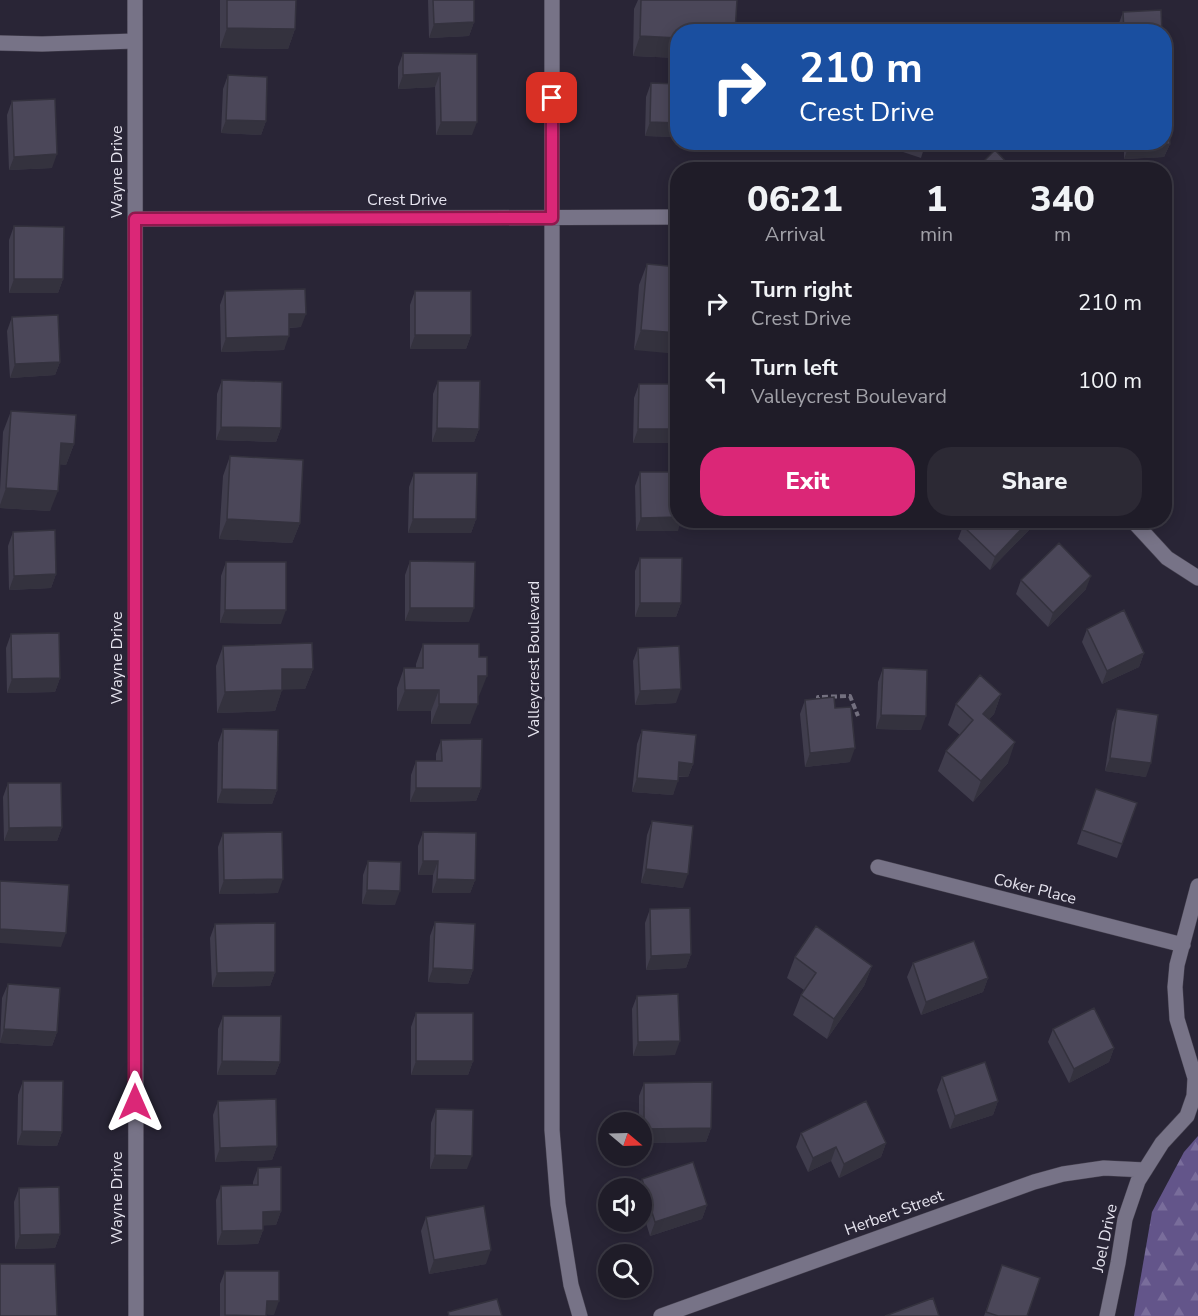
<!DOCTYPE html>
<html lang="en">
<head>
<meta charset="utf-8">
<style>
  body { margin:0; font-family:"Nunito Sans",sans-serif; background:#2c2934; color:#f1f3f6; height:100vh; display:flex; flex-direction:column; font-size:22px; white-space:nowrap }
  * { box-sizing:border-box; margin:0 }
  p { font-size:20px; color:#a1a1a8 }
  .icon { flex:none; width:33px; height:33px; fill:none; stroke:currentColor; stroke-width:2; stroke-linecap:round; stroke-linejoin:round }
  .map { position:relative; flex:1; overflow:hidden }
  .drawer { position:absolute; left:670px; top:162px; width:502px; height:366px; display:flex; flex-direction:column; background:#1f1c28; border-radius:24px; box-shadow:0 3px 15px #0003,0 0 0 2px #3c3a45 }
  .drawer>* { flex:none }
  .banner { position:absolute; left:670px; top:24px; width:502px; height:126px; border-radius:24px; box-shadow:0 3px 15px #0003,0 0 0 2px #3c3a45; background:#1a4fa0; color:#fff; overflow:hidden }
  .needle { width:39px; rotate:109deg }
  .controls { position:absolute; left:598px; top:1112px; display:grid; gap:12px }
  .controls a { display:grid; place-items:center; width:54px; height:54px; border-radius:50%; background:#1f1c28; box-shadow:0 3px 15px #0003,0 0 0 2px #3c3a45; font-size:30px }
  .pin { position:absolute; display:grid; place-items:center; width:51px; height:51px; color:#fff; margin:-26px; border-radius:12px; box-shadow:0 3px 9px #0006 }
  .me { position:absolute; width:66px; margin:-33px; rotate:0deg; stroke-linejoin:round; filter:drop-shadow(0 0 4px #0008) }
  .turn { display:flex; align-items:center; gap:21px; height:126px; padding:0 30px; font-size:27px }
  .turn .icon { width:78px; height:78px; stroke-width:2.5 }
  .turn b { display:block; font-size:42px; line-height:51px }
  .eta { display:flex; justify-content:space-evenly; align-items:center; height:102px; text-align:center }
  .eta b { font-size:36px; font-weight:800; line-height:42px }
  .action { display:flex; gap:12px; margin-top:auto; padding:12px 30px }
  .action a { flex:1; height:69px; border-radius:24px; background:#db2777; color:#fff; font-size:24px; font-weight:800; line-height:69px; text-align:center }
  .action a+a { background:#2c2934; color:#f1f3f6 }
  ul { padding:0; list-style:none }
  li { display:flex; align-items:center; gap:18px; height:78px; padding:0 30px }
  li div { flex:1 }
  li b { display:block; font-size:22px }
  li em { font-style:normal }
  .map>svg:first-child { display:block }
  .forest { fill:url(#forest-firs) }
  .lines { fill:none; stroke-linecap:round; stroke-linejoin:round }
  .minor-casing { stroke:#45414f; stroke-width:16 }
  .path { stroke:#73707f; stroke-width:4; stroke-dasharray:6 3; stroke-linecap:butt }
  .minor { stroke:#777387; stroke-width:15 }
  .wall { fill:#403d4d }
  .shaded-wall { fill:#34323e }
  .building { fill:#4b4759; stroke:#34323e; stroke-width:1.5 }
  .route-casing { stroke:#8e194d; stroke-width:15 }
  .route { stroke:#db2777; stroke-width:10 }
  .labels { text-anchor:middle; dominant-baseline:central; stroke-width:5; stroke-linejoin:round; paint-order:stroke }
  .street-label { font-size:16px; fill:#e6e4ef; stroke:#292536 }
</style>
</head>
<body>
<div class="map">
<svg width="1198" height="1316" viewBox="0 0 1198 1316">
  <defs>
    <pattern id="forest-firs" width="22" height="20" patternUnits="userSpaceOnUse" patternTransform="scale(1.5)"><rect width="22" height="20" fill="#63558a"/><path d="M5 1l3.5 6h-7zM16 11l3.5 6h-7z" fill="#796d9b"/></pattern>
  </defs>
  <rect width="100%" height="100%" fill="#292536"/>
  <path class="forest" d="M 1198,1136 L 1198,1316 L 1134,1316 L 1152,1212 L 1184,1152 Z"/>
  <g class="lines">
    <g class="minor-casing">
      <path id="minor" d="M 135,0 L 136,1316
        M 552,0 L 552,1130 L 558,1204 L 571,1285 L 580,1316
        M 0,43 L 42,44 L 135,41
        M 135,219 L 678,217
        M 1132,520 L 1167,558 L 1198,578
        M 878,867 L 1183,945
        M 661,1316 L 1034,1182 L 1063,1174 L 1104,1168 L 1145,1170
        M 1107,1316 L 1118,1263 L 1125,1219 L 1138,1181 L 1162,1143 L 1187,1116 L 1194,1096 L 1195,1078 L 1177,1019 L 1175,987 L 1177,965 L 1198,886"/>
    </g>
    <path class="path" d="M 818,702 L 818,697 L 850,696 L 858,716"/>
    <use href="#minor" class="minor"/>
  </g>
  <path class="wall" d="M 220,0 L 296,0 L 295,29 L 288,49 L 220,48 Z
    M 428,0 L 474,0 L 474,22 L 469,36 L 429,38 Z
    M 638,0 L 737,0 L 678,32 L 678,58 L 633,56 L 634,9 Z
    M 1123,12 L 1162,32 L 1118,32 L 1118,26 Z
    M 403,53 L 477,54 L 472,135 L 436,135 L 435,87 L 398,89 L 398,67 Z
    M 228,75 L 266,121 L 261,135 L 221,133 L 223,89 Z
    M 651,83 L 678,84 L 678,137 L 645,136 L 646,97 Z
    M 12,101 L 52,168 L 9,170 L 7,115 Z
    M 886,142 L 926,142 L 921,158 L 885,146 Z
    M 1124,142 L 1166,142 L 1170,144 L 1164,157 L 1124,159 Z
    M 14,226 L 63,279 L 58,293 L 9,293 L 9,240 Z
    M 647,264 L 678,267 L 634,350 L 639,285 Z
    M 225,291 L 301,327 L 289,328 L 284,350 L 221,352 L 220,305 Z
    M 415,291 L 471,335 L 466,349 L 410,349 L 410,305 Z
    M 12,317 L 60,362 L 55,375 L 10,378 L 7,331 Z
    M 222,380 L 281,428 L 276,442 L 216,440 L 217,394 Z
    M 438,381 L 479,429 L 474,442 L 432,442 L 433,394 Z
    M 639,384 L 678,384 L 633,443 L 634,398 Z
    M 11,411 L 74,444 L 66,465 L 60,464 L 50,511 L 0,508 L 0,490 L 3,432 Z
    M 230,456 L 300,523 L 292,543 L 219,539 L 223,476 Z
    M 640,472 L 678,531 L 636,531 L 635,486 Z
    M 414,473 L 476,519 L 471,533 L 408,533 L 409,487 Z
    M 968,520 L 1036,520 L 1034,525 L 990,570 L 958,539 L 963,526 Z
    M 13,532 L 56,574 L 51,588 L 9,590 L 8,546 Z
    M 640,558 L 681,603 L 676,617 L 635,617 L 635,571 Z
    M 410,561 L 469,622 L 405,621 L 405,575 Z
    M 226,562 L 281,624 L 220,623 L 221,576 Z
    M 1021,580 L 1086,589 L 1048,627 L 1016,594 Z
    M 1087,629 L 1144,653 L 1139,667 L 1102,684 L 1082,642 Z
    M 11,634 L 60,678 L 55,692 L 7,693 L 6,648 Z
    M 423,644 L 479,696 L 478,696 L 470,724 L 431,724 L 431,711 L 397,711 L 397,688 L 404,668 L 416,668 L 416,664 Z
    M 223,646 L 313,669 L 305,689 L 282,689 L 275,711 L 217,713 L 216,666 Z
    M 638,648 L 676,703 L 635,705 L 633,661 Z
    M 883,668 L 921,730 L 876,729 L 878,682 Z
    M 1001,694 L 994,714 L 989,719 L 1008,763 L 973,802 L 938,771 L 946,751 L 960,735 L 948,725 L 956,704 Z
    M 805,700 L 835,708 L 850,762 L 805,767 L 800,714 Z
    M 1117,709 L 1146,777 L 1105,771 L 1112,723 Z
    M 223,729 L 277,790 L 272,804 L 217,803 L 218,743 Z
    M 642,730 L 693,764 L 688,777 L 678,777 L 673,795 L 632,792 L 637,744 Z
    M 441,740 L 481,788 L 476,801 L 410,802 L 411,775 L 416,761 L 436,761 L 436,754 Z
    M 8,783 L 62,827 L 57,841 L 4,841 L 3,797 Z
    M 1096,789 L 1137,803 L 1117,858 L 1077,844 Z
    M 652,821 L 683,888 L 641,883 L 647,835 Z
    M 423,832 L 475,880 L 470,893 L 432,893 L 433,875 L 418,875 L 418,846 Z
    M 223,833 L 278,893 L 219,894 L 218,847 Z
    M 368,861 L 395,905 L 362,904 L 363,875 Z
    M 650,909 L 691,954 L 686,968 L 646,970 L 645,923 Z
    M 435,922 L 473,970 L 468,984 L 428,982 L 430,936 Z
    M 215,924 L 275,972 L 270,986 L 212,987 L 210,938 Z
    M 795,957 L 872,966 L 864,986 L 827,1039 L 793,1015 L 801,995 L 804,990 L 787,978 Z
    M 913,963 L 988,978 L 983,992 L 921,1015 L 907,977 Z
    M 8,984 L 57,1032 L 52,1046 L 0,1043 L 2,998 Z
    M 637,996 L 675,1055 L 633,1056 L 632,1009 Z
    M 416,1013 L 473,1061 L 468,1075 L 411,1075 L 411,1027 Z
    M 223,1016 L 280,1062 L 275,1075 L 217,1075 L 218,1029 Z
    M 1053,1029 L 1114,1048 L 1109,1062 L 1069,1083 L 1048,1042 Z
    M 942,1077 L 998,1101 L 993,1115 L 950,1129 L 937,1090 Z
    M 23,1081 L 62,1132 L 57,1146 L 17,1145 L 18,1095 Z
    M 644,1083 L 711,1128 L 706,1142 L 642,1143 L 642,1122 L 639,1122 L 639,1096 Z
    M 218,1101 L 277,1146 L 272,1160 L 215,1162 L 213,1115 Z
    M 436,1109 L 467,1169 L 430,1169 L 431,1123 Z
    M 801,1133 L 886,1143 L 881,1157 L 839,1178 L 831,1161 L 808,1172 L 796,1147 Z
    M 258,1168 L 281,1211 L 276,1225 L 263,1225 L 263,1230 L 258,1244 L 217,1245 L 216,1200 L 221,1186 L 253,1185 L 253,1182 Z
    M 642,1179 L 707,1205 L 702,1219 L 650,1236 L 642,1210 L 642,1188 L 639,1188 Z
    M 19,1188 L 60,1234 L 55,1248 L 15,1249 L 14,1202 Z
    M 426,1217 L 486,1264 L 429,1274 L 421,1231 Z
    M 1002,1265 L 1027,1316 L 984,1316 Z
    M 225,1271 L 274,1315 L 266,1314 L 266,1316 L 220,1316 L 220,1284 Z"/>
  <path class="shaded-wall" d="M 474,22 L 469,36 L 429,38 L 434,24 Z
    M 227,28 L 295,29 L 288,49 L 220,48 Z
    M 640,36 L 678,38 L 678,58 L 633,56 Z
    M 440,73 L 435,87 L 398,89 L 403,75 Z
    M 226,120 L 266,121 L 261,135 L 221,133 Z
    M 441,122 L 477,122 L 472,135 L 436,135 Z
    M 650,122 L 678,123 L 678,137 L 645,136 Z
    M 1170,144 L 1164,157 L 1124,159 L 1129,145 Z
    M 57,154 L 52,168 L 9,170 L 14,157 Z
    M 14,279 L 63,279 L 58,293 L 9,293 Z
    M 289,314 L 306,314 L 301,327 L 284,328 Z
    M 641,330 L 678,333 L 678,354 L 634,350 Z
    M 415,335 L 471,335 L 466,349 L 410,349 Z
    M 289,336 L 284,350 L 221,352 L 226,338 Z
    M 60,362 L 55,375 L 10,378 L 15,364 Z
    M 221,427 L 281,428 L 276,442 L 216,440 Z
    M 437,428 L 479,429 L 474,442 L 432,442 Z
    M 638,429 L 678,429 L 678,443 L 633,443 Z
    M 61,443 L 74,444 L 66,465 L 54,464 Z
    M 6,488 L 58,491 L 50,511 L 0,508 L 0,505 Z
    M 678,517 L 678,520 L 681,520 L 678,531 L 636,531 L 641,518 Z
    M 227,519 L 300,523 L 292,543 L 219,539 Z
    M 413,519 L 476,519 L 471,533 L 408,533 Z
    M 1030,520 L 1036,520 L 1034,525 L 990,570 L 995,557 Z
    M 56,574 L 51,588 L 9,590 L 14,576 Z
    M 1091,576 L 1086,589 L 1048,627 L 1053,613 Z
    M 640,603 L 681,603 L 676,617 L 635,617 Z
    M 410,608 L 474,608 L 469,622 L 405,621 Z
    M 225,610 L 286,610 L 281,624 L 220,623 Z
    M 1144,653 L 1139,667 L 1102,684 L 1107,671 Z
    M 282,669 L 313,669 L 305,689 L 274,690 Z
    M 478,676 L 487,676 L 479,696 L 471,696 Z
    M 60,678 L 55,692 L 7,693 L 12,679 Z
    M 681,689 L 676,703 L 635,705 L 640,691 Z
    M 282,690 L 275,711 L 217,713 L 225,692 Z
    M 405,690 L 439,690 L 431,711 L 397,711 Z
    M 1001,694 L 994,714 L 976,734 L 983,714 Z
    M 439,704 L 478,704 L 470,724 L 431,724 Z
    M 881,715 L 926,716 L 921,730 L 876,729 Z
    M 1015,742 L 1008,763 L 973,802 L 981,781 Z
    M 855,748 L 850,762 L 805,767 L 810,753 Z
    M 1110,758 L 1151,763 L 1146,777 L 1105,771 Z
    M 679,762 L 693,764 L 688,777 L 674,776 Z
    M 637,778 L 678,781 L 673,795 L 632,792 Z
    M 416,788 L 481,788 L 476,801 L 410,802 Z
    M 222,789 L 277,790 L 272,804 L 217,803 Z
    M 62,827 L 57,841 L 4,841 L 9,828 Z
    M 423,861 L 438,861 L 433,875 L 418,875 Z
    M 646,869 L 688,874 L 683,888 L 641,883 Z
    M 283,879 L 278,893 L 219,894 L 224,880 Z
    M 437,879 L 475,880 L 470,893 L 432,893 Z
    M 367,890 L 400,891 L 395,905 L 362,904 Z
    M 0,929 L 66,933 L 61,947 L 0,943 Z
    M 691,954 L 686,968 L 646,970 L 651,956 Z
    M 872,966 L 864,986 L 827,1039 L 834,1019 Z
    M 433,968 L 473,970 L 468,984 L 428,982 Z
    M 275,972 L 270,986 L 212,987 L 217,973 Z
    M 988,978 L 983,992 L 921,1015 L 926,1002 Z
    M 4,1029 L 57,1032 L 52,1046 L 0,1043 Z
    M 680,1041 L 675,1055 L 633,1056 L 638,1042 Z
    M 1114,1048 L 1109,1062 L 1069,1083 L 1074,1069 Z
    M 222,1061 L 280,1062 L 275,1075 L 217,1075 Z
    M 416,1061 L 473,1061 L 468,1075 L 411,1075 Z
    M 998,1101 L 993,1115 L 950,1129 L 955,1116 Z
    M 711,1128 L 706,1142 L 642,1143 L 642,1134 L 644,1129 Z
    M 22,1131 L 62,1132 L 57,1146 L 17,1145 Z
    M 886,1143 L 881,1157 L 839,1178 L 844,1164 Z
    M 277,1146 L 272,1160 L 215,1162 L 220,1148 Z
    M 836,1147 L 831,1161 L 808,1172 L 813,1158 Z
    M 435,1155 L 472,1156 L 467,1169 L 430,1169 Z
    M 707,1205 L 702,1219 L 650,1236 L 655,1222 Z
    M 281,1211 L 276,1225 L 258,1226 L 263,1212 Z
    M 263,1230 L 258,1244 L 217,1245 L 222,1231 Z
    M 60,1234 L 55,1248 L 15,1249 L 20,1235 Z
    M 491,1250 L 486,1264 L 429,1274 L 434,1260 Z
    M 267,1301 L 279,1301 L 274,1315 L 262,1314 Z"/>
  <path class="building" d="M 227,0 L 296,0 L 295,29 L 227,28 Z
    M 433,0 L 474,0 L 474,22 L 434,24 Z
    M 641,0 L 737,0 L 735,32 L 678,32 L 678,38 L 640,36 Z
    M 1161,10 L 1162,32 L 1124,32 L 1123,12 Z
    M 403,53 L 477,54 L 477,122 L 441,122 L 440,73 L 403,75 Z
    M 228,75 L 267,77 L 266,121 L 226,120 Z
    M 651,83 L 678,84 L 678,123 L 650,122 Z
    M 1166,97 L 1168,97 L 1170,144 L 1129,145 L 1129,142 L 1166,142 Z
    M 55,99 L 57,154 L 14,157 L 12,101 Z
    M 995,150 L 1014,170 L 975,170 Z
    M 1166,186 L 1170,186 L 1167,261 L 1166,261 Z
    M 14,226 L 64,227 L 63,279 L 14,279 Z
    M 647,264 L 678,267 L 678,333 L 641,330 Z
    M 305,289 L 306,314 L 289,314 L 289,336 L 226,338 L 225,291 Z
    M 415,291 L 471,291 L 471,335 L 415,335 Z
    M 58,315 L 60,362 L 15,364 L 12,317 Z
    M 222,380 L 282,382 L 281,428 L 221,427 Z
    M 438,381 L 480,381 L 479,429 L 437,428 Z
    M 639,384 L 678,384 L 678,429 L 638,429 Z
    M 11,411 L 76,415 L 74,444 L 61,443 L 58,491 L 6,488 Z
    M 230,456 L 303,460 L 300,523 L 227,519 Z
    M 640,472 L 678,472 L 678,517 L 641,518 Z
    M 414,473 L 477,473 L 476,519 L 413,519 Z
    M 968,520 L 1030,520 L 995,557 L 963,526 Z
    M 55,530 L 56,574 L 14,576 L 13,532 Z
    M 1059,543 L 1091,576 L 1053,613 L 1021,580 Z
    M 640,558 L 682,558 L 681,603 L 640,603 Z
    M 410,561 L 475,562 L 474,608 L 410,608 Z
    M 226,562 L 286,562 L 286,610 L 225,610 Z
    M 1124,610 L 1144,653 L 1107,671 L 1087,629 Z
    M 59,633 L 60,678 L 12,679 L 11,634 Z
    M 312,643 L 313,669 L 282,669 L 282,690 L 225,692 L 223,646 Z
    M 423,644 L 479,644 L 479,657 L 487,657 L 487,676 L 478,676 L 478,704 L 439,704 L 439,690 L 405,690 L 404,668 L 423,668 Z
    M 679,646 L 681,689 L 640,691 L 638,648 Z
    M 883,668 L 927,670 L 926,716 L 881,715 Z
    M 980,675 L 1001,694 L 983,714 L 1015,742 L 981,781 L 946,751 L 973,720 L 956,704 Z
    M 834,697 L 835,708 L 851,707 L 855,748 L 810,753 L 805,700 Z
    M 1117,709 L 1158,715 L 1151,763 L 1110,758 Z
    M 223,729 L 278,730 L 277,790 L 222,789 Z
    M 642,730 L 696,735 L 693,764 L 679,762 L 678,781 L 637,778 Z
    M 482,739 L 481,788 L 416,788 L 416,761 L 442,761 L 441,740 Z
    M 8,783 L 61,783 L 62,827 L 9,828 Z
    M 1096,789 L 1137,803 L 1122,844 L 1082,830 Z
    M 652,821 L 693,826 L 688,874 L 646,869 Z
    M 282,832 L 283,879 L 224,880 L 223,833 Z
    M 423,832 L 476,833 L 475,880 L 437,879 L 438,861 L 423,861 Z
    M 368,861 L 401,862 L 400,891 L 367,890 Z
    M 0,881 L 69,885 L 66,933 L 0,929 Z
    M 690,908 L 691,954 L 651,956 L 650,909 Z
    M 435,922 L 475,924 L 473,970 L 433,968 Z
    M 275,923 L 275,972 L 217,973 L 215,924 Z
    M 816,926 L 872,966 L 834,1019 L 801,995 L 816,973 L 795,957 Z
    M 974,941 L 988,978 L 926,1002 L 913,963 Z
    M 8,984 L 60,988 L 57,1032 L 4,1029 Z
    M 678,994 L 680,1041 L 638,1042 L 637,996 Z
    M 1094,1008 L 1114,1048 L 1074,1069 L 1053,1029 Z
    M 416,1013 L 473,1013 L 473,1061 L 416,1061 Z
    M 223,1016 L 281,1016 L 280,1062 L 222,1061 Z
    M 985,1062 L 998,1101 L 955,1116 L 942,1077 Z
    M 23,1081 L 63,1081 L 62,1132 L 22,1131 Z
    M 712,1082 L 711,1128 L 644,1129 L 644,1083 Z
    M 276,1099 L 277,1146 L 220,1148 L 218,1101 Z
    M 866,1101 L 886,1143 L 844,1164 L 836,1147 L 813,1158 L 801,1133 Z
    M 436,1109 L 473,1110 L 472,1156 L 435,1155 Z
    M 693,1162 L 707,1205 L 655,1222 L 642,1179 Z
    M 281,1167 L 281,1211 L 263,1212 L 263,1230 L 222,1231 L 221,1186 L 258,1185 L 258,1168 Z
    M 59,1187 L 60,1234 L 20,1235 L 19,1188 Z
    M 484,1206 L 491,1250 L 434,1260 L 426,1217 Z
    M 0,1264 L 55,1264 L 57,1316 L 0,1316 Z
    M 1002,1265 L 1040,1278 L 1027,1316 L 998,1316 L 986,1312 Z
    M 225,1271 L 279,1271 L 279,1301 L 267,1301 L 266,1316 L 225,1315 Z
    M 933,1298 L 939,1316 L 885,1316 Z
    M 497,1299 L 502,1316 L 449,1316 L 448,1312 Z"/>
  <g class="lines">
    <g class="route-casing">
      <path id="route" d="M 135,1102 L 135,219 L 552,218 L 552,98"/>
    </g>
    <use href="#route" class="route"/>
  </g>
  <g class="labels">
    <g class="street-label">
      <text transform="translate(117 172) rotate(-90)">Wayne Drive</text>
      <text x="407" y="200">Crest Drive</text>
      <text transform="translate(117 658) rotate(-90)">Wayne Drive</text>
      <text transform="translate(534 659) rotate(-90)">Valleycrest Boulevard</text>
      <text transform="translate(1035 889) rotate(14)">Coker Place</text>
      <text transform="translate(117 1198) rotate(-90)">Wayne Drive</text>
      <text transform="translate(894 1213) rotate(-20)">Herbert Street</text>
      <text transform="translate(1105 1238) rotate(-78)">Joel Drive</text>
    </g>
  </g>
</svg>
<div class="controls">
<a><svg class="needle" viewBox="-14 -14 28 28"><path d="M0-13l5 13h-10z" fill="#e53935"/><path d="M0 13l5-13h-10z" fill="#a1a1a8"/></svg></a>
<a><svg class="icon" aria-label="sound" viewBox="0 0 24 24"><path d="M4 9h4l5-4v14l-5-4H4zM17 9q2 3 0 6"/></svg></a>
<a><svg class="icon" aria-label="search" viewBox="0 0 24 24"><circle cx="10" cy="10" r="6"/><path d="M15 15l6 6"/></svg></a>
</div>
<div class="pin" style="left:552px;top:98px;background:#d93025"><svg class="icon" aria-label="arrive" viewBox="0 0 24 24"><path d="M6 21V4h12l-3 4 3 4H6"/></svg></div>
<svg class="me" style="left:135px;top:1102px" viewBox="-20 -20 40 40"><path d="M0-17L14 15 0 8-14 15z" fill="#db2777" stroke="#fff" stroke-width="4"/></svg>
<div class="banner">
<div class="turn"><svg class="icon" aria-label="right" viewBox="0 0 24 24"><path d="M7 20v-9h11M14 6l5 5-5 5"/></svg><div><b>210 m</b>Crest Drive</div></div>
</div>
<section class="drawer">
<div class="eta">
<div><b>06:21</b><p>Arrival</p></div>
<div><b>1</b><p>min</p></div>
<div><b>340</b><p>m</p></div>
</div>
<ul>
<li><svg class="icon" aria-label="right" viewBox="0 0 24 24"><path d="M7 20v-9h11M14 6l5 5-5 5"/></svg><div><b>Turn right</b><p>Crest Drive</p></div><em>210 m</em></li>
<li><svg class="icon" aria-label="left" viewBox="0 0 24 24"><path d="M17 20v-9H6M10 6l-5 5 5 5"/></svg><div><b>Turn left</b><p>Valleycrest Boulevard</p></div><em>100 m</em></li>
</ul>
<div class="action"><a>Exit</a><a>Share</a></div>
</section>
</div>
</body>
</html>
